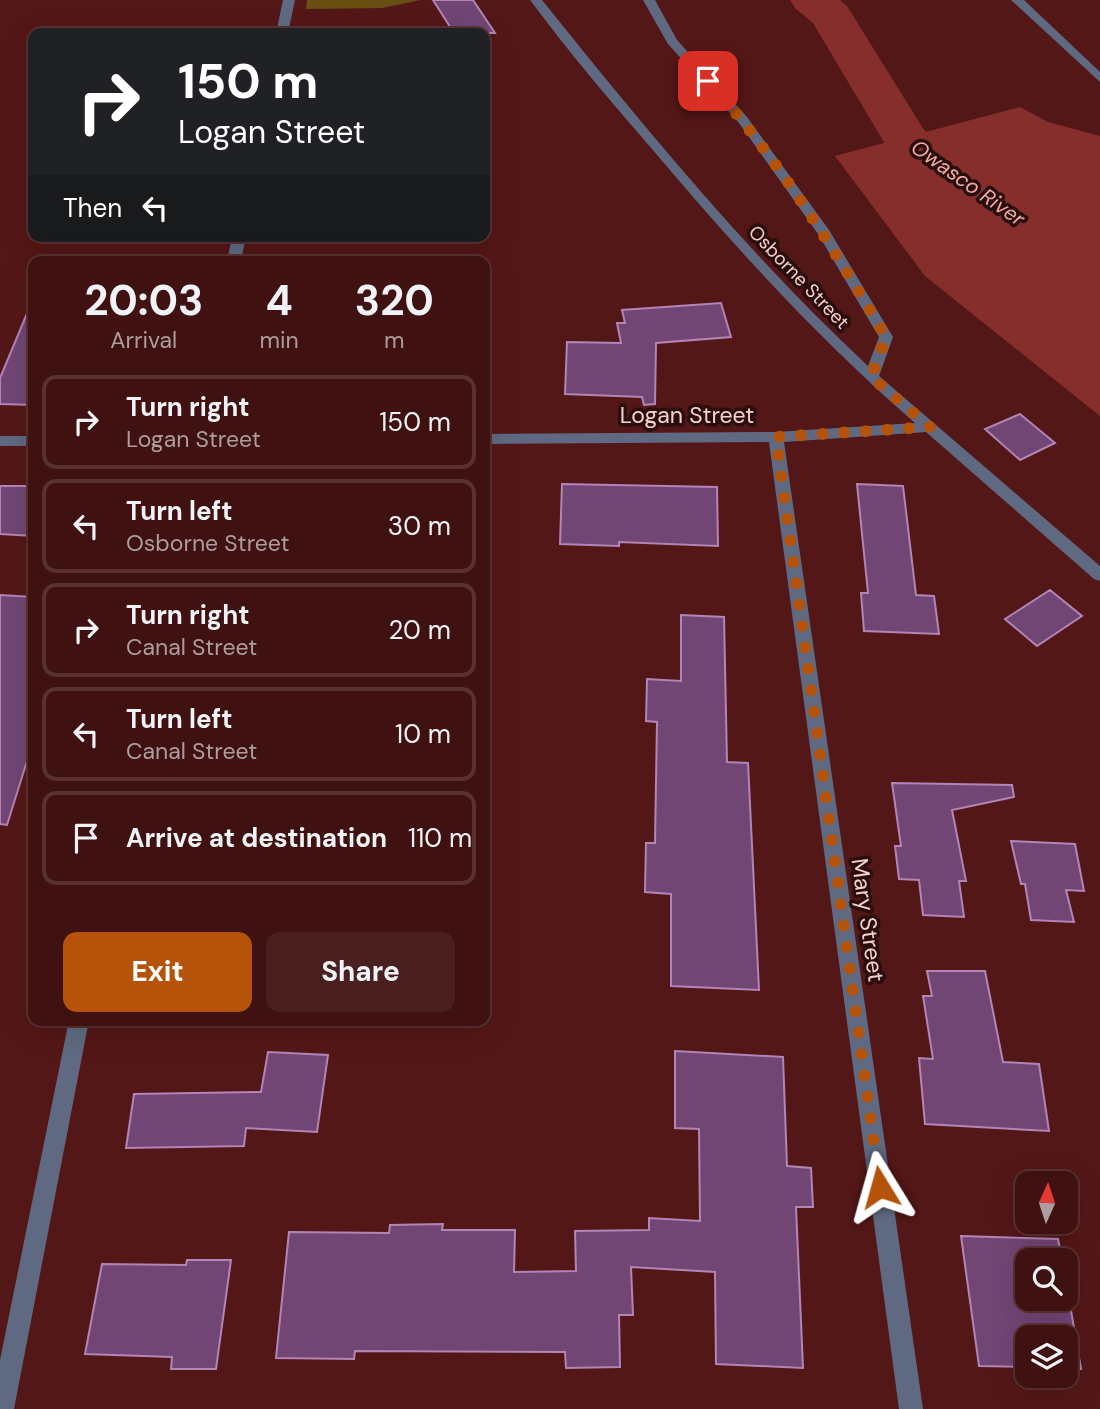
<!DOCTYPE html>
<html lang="en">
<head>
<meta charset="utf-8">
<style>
  body { margin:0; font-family:"DM Sans",sans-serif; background:#4a1f1f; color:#f1f3f6; height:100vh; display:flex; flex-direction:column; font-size:26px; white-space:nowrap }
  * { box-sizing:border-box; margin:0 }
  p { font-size:23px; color:#ad9d9f }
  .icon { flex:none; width:38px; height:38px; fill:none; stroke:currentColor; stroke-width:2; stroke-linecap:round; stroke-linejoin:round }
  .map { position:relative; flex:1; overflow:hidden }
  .drawer { position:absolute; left:28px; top:256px; width:462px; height:770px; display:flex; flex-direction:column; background:#3f1111; border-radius:14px; box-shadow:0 7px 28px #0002,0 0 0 2px #583131 }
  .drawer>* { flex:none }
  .top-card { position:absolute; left:28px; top:28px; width:462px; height:214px; border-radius:14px; box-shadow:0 7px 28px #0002,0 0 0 2px #583131; background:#202124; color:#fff; overflow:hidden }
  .needle { width:46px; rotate:3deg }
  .fabs { position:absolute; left:1015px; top:1171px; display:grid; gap:14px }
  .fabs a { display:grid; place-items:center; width:63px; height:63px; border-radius:14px; background:#3f1111; box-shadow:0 7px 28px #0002,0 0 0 2px #583131; font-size:35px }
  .pin { position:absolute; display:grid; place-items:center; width:60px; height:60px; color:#fff; margin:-30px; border-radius:14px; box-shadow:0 4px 10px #0006 }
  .me { position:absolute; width:77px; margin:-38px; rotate:352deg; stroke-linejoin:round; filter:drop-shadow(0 0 5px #0008) }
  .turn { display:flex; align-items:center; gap:24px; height:147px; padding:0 35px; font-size:32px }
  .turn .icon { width:91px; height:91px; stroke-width:2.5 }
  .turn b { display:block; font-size:49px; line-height:60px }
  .then { display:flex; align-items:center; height:66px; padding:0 35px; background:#0003; gap:14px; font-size:26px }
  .eta { display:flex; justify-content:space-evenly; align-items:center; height:119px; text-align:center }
  .eta b { font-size:42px; font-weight:700; line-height:49px }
  .cta { display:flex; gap:14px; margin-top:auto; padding:14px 35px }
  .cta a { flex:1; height:80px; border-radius:14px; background:#b45309; color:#fff; font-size:28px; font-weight:700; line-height:80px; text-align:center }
  .cta a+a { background:#4a1f1f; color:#f1f3f6 }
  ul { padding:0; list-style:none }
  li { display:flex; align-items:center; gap:21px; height:94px; margin:0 14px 10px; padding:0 21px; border:4px solid #583131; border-radius:14px }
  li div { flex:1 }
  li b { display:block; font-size:26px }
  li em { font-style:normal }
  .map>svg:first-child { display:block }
  .green { fill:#684f12 }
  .water { fill:#852e2c }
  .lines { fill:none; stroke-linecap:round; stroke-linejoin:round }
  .river { fill:#852e2c; fill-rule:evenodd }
  .building { fill:#714574; stroke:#b384b6; stroke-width:2 }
  .minor { fill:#5f6a82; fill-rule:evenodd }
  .route { stroke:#b45309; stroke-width:12; stroke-dasharray:0 21.6 }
  .labels { text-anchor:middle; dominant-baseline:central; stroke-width:7; stroke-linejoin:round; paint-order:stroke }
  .far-street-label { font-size:19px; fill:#f7d0cc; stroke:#290e0d }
  .far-water-label { font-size:21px; font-style:italic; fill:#f4a9a2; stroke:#290e0d }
  .street-label { font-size:23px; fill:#f7d0cc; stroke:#290e0d }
</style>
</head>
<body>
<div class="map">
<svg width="1100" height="1409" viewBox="0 0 1100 1409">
  <rect width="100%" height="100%" fill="#541717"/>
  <path class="green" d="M 307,0 L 421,0 L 382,8 L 306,9 Z"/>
  <path class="water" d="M 1020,107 L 1048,122 L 1100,136 L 1100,416 L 925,276 L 835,156 Z"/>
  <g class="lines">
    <path class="river" d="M 790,0 L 840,0 L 847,6 L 924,130 L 1100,251 L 1100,293 L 1081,288 L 888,149 L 813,23 L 796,9 Z"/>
  </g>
  <path class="building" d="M 433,0 L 473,0 L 495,33 L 454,33 Z
    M 33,299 L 33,405 L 0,404 L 0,378 Z
    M 721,303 L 731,337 L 656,343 L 655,404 L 644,405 L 642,397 L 565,394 L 567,342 L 621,343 L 617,323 L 625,323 L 622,310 Z
    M 1020,414 L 1055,443 L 1020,460 L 985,429 Z
    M 562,484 L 717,487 L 718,546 L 619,542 L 619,546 L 560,544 Z
    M 857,484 L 903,486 L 916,595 L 934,596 L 939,634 L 864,631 L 861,593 L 868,593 Z
    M 0,486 L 33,486 L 33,536 L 0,534 Z
    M 1050,590 L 1082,616 L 1037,646 L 1005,619 Z
    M 0,595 L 33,597 L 33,742 L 7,825 L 0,824 Z
    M 681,615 L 724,617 L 727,762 L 748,763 L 759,990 L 671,986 L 671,894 L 645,892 L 646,843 L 655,843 L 657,722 L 646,721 L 647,679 L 681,681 Z
    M 892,783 L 1012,785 L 1014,797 L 952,810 L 966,881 L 959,881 L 964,917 L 923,915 L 919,880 L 899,879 L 895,846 L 901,846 Z
    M 1011,841 L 1075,844 L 1084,891 L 1066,890 L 1074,922 L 1031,920 L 1025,884 L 1021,884 Z
    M 927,971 L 985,971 L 1003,1062 L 1039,1064 L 1049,1131 L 925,1124 L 919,1058 L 933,1059 L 923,996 L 932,996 Z
    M 675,1051 L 783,1057 L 787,1166 L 811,1168 L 813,1207 L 796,1207 L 803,1368 L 716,1364 L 715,1272 L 631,1267 L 633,1315 L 619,1315 L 620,1367 L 566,1368 L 565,1352 L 355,1351 L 354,1359 L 276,1358 L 289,1232 L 389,1233 L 390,1225 L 443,1224 L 442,1230 L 515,1230 L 514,1272 L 576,1271 L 575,1231 L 649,1230 L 649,1218 L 700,1221 L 699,1129 L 675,1128 Z
    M 268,1052 L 328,1055 L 317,1132 L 246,1128 L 244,1146 L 126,1148 L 134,1094 L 261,1092 Z
    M 961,1236 L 1058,1239 L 1062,1260 L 1027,1260 L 1027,1298 L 1066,1298 L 1066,1281 L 1081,1369 L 1066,1368 L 1066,1337 L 1027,1337 L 1027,1367 L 979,1366 Z
    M 187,1260 L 231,1260 L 216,1369 L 171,1369 L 172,1357 L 85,1354 L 102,1264 L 186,1265 Z"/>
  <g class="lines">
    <path class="minor" d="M 283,0 L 295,0 L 288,33 L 276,33 Z
      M 530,0 L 542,0 C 644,127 748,254 868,366 L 879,337 L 818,234 L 739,123 L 668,44 L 643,0 L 655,0 L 677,40 L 747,117 L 829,230 L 893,337 L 879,376 L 1100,566 L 1100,581 L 1094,579 L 926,432 L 784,442 L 923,1409 L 899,1409 L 769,442 L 485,444 L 485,434 L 776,432 L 915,423 C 820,340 739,252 658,156 C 614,105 570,54 530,0 Z
      M 1011,0 L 1024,0 L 1100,72 L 1100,82 Z
      M 232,236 L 246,236 L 241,261 L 227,261 Z
      M 0,436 L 33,436 L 33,446 L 0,446 Z
      M 69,1020 L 89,1020 L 14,1409 L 0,1409 L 0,1360 Z"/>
  </g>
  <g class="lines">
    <path class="route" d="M 708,81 C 778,158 832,247 886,337 L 871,377 L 930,427 L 776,437 L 880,1187"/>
  </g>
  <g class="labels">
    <g class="far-street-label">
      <text transform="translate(799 277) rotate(46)">Osborne Street</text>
    </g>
    <g class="far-water-label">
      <text transform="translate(968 183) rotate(35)">Owasco River</text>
    </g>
    <g class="street-label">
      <text x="687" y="415">Logan Street</text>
      <text transform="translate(868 920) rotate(82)">Mary Street</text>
    </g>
  </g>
</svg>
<div class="fabs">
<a><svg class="needle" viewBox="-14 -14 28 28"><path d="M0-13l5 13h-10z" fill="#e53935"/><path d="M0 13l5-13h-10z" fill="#ad9d9f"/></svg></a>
<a><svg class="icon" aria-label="search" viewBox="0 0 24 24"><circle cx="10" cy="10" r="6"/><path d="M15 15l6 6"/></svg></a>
<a><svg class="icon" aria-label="layers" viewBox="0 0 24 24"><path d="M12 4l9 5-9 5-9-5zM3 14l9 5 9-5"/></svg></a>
</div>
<div class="pin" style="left:708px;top:81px;background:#d93025"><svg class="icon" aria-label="arrive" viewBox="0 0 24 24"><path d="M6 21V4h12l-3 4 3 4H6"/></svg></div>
<svg class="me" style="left:880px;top:1187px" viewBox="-20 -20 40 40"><path d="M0-17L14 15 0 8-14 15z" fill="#b45309" stroke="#fff" stroke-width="4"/></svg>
<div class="top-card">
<div class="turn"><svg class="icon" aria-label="right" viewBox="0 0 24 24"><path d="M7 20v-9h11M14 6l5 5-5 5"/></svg><div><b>150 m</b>Logan Street</div></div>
<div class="then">Then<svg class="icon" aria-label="left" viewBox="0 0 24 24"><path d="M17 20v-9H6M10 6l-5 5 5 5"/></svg></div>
</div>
<section class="drawer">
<div class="eta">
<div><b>20:03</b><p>Arrival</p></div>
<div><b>4</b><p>min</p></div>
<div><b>320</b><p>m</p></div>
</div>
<ul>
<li><svg class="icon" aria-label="right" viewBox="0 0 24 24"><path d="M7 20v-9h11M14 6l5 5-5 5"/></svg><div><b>Turn right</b><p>Logan Street</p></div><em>150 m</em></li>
<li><svg class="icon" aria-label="left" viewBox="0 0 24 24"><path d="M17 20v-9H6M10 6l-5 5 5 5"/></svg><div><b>Turn left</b><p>Osborne Street</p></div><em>30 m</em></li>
<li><svg class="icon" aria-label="right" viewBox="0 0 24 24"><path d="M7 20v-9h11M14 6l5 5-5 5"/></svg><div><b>Turn right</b><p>Canal Street</p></div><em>20 m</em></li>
<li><svg class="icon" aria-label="left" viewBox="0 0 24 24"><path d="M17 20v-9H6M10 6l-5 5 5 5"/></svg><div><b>Turn left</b><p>Canal Street</p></div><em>10 m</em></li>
<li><svg class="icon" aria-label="arrive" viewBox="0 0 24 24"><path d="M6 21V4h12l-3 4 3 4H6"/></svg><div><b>Arrive at destination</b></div><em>110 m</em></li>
</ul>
<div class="cta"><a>Exit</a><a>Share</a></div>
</section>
</div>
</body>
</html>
